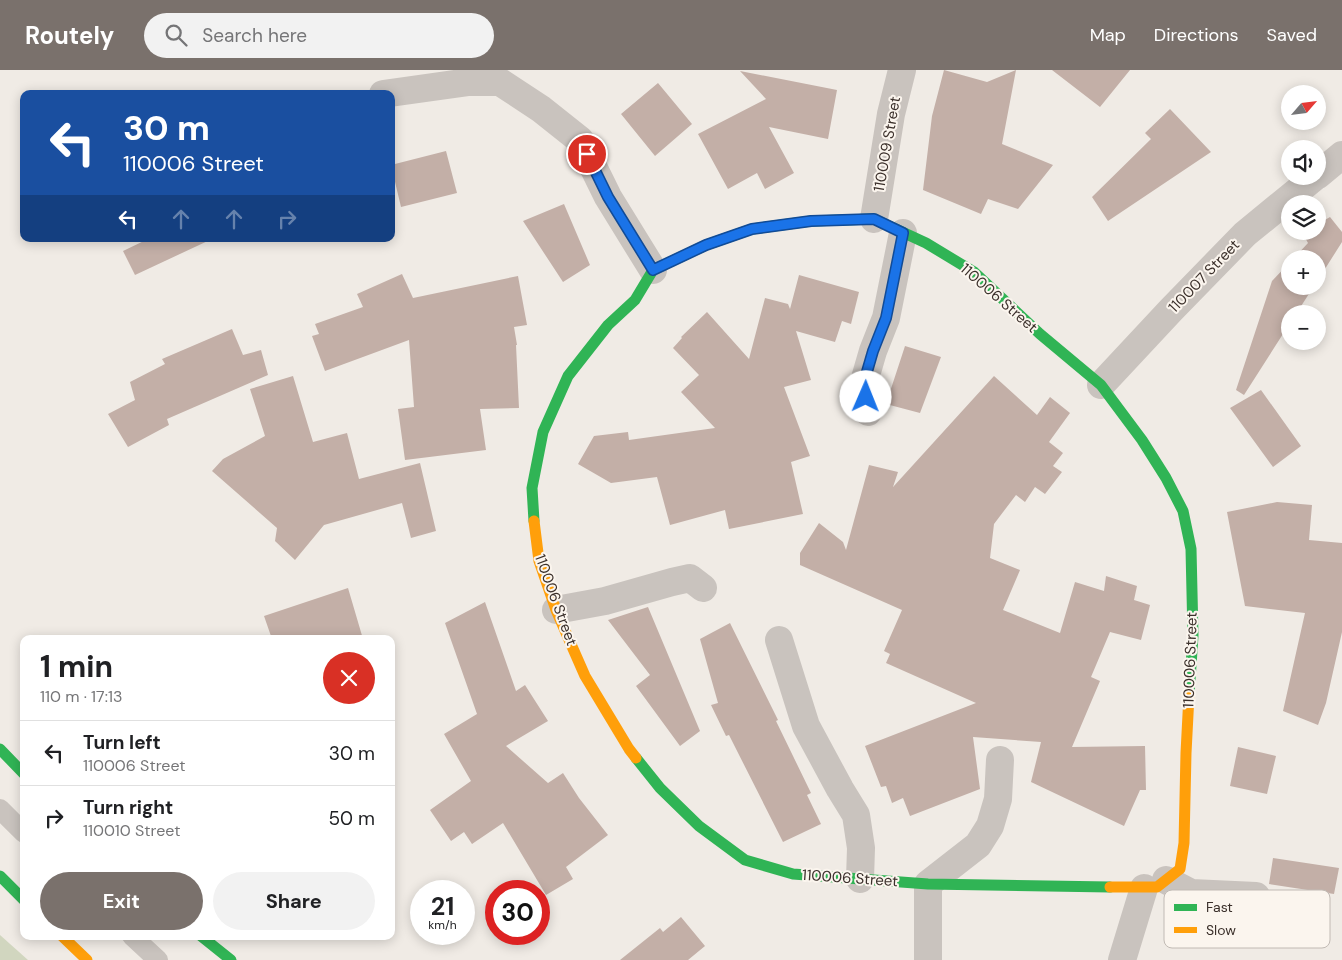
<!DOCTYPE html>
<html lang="en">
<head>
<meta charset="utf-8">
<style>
  body { margin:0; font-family:"DM Sans",sans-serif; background:#f2f2f2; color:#202124; height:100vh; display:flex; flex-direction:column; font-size:19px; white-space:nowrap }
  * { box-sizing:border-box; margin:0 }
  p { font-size:16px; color:#757577 }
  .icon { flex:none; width:28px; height:28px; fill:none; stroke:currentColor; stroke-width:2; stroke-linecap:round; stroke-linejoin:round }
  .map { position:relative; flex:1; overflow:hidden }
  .drawer { position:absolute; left:20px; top:565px; width:375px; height:305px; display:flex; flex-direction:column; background:#fff; border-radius:10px; box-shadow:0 2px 12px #0003 }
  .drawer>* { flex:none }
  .banner { position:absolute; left:20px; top:20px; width:375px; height:152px; border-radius:10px; box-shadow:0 2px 12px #0003; background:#1a4fa0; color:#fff; overflow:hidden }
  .needle { width:32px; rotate:62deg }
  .fabs { position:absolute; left:1281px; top:15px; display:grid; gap:10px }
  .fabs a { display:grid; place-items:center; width:45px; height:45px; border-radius:50%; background:#fff; box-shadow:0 2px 12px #0003; font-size:25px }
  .speed { position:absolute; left:410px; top:810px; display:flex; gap:10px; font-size:25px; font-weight:700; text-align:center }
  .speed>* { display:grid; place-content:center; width:65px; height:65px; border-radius:50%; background:#fff; box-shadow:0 2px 12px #0003; line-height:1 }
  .speed small { font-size:12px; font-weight:400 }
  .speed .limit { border:8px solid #d22; background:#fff; color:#111 }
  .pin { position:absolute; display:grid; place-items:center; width:42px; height:42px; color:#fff; margin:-21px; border:2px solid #fff; border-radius:50%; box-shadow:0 1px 5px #0007 }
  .me { position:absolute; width:55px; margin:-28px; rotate:1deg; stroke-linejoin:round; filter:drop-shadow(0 0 4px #0008) }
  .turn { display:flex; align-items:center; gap:18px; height:105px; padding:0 20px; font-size:22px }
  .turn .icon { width:65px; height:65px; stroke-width:2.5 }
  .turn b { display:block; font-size:35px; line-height:42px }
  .lanes { display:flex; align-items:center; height:48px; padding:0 20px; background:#0003; justify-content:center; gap:25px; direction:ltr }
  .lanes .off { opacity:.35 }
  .round { display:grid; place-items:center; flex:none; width:52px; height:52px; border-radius:26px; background:#f2f2f2 }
  .summary { display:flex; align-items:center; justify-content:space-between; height:85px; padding:0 20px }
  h1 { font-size:30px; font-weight:700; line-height:38px }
  .primary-button { display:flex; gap:10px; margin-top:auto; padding:10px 20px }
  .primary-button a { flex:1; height:58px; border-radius:30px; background:#7a716c; color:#fff; font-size:20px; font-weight:700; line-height:58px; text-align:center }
  .primary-button a+a { background:#f2f2f2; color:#202124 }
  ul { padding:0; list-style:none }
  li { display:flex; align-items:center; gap:15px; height:65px; padding:0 20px; border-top:1px solid #e0e0e0 }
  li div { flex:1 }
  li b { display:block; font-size:19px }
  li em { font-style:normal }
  header { display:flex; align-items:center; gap:30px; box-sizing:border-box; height:70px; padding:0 25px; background:#7a716c; color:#fff }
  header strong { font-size:24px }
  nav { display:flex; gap:28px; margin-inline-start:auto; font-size:18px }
  .search { width:350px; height:45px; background:#f2f2f2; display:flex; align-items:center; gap:12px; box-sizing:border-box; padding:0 18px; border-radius:28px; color:#757577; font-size:19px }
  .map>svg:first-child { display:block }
  .green { fill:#d1d6bf }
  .building { fill:#c3afa7 }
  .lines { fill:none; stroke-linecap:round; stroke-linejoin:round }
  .lane { stroke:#c9c3be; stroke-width:20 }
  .street { stroke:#c9c3be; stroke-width:28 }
  .fast { stroke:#30b455; stroke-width:11 }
  .slow { stroke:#ff9f0a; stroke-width:11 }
  .route-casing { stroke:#114b97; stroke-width:12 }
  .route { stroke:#1a73e8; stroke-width:9 }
  .labels { text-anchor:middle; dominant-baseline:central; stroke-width:4; stroke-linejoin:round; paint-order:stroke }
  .street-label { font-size:15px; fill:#3b302b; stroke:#fbf5ee }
  .key { fill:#fbf5ee; stroke:#c1bab4; stroke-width:1 }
  .key-label { font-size:14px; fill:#3b302b }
</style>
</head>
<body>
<header>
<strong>Routely</strong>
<div class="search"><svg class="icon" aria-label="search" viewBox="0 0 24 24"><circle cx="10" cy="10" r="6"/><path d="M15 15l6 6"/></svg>Search here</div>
<nav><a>Map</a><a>Directions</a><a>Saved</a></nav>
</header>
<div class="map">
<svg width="1342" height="890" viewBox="0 0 1342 890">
  <rect width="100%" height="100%" fill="#f0ebe5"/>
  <path class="green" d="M 0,865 L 28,890 L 0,890 Z"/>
  <path class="building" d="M 944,0 L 987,12 L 1016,0 L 1002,74 L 1053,95 L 1018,139 L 988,129 L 981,144 L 923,120 L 932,46 Z
    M 1052,0 L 1130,0 L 1100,37 Z
    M 740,1 L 837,20 L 828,69 L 769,57 L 794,103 L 765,119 L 757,103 L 728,119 L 698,64 L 766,29 Z
    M 658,13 L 692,54 L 655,86 L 621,44 Z
    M 1170,39 L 1211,82 L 1108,151 L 1092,127 L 1151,69 L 1145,63 Z
    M 446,81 L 457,123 L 401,137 L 391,95 Z
    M 564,134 L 590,195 L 563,212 L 523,151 Z
    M 1330,147 L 1342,162 L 1342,172 L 1318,210 L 1318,189 L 1293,189 L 1308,173 L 1302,162 L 1318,161 L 1318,154 Z
    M 148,169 L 212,169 L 135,205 L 123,181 Z
    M 1290,192 L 1290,216 L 1314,216 L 1296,244 L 1290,244 L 1290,253 L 1244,325 L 1236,320 L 1272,211 Z
    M 402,204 L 413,228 L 518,206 L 527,255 L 514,257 L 517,275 L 516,275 L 519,338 L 480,339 L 486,380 L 405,390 L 398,339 L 414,337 L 409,270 L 325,301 L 312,266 L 319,264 L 315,254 L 363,237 L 357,224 Z
    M 799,205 L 859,222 L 851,254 L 842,251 L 835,272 L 796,261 L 811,310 L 784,317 L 810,386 L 791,392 L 803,444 L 729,459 L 725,440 L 670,455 L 657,407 L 611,413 L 578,394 L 594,366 L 628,362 L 629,370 L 715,358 L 681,322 L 699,305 L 673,278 L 682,268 L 681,267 L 707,242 L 749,289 L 765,228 L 788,234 L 790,239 Z
    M 232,259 L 243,285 L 261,280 L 268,305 L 167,349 L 169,355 L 128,377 L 108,344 L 135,330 L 130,312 L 165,294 L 162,289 Z
    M 905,276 L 941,287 L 920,343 L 886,334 Z
    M 293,306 L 313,372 L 347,363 L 359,409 L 420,393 L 436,461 L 411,468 L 402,433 L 324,455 L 295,490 L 275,471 L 277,458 L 212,401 L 223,389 L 265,366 L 250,319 Z
    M 994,306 L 1037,345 L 1050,327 L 1070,343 L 1049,372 L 1063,383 L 1053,396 L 1062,402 L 1045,424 L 1035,417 L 1025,432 L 1016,425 L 994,454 L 990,488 L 1020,500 L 1003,540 L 1060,563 L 1075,512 L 1104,521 L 1106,506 L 1137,516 L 1134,530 L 1150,535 L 1141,570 L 1110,562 L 1091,607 L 1100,611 L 1072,677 L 1145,676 L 1146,720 L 1140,720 L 1124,756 L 1031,712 L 1041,672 L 973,667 L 980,719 L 910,746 L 903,728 L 892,733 L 886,716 L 881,717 L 865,676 L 976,633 L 886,593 L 890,584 L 884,581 L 902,540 L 800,495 L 800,483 L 819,453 L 843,472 L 846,480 L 869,395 L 898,402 L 893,417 Z
    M 1261,320 L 1301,376 L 1273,397 L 1230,338 Z
    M 1277,432 L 1312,435 L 1309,470 L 1342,473 L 1342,562 L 1326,633 L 1318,655 L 1283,641 L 1305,543 L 1245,536 L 1227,442 Z
    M 348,518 L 363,569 L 272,569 L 264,546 Z
    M 485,532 L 516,621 L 525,615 L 548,651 L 506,676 L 548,713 L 563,703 L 579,728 L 608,765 L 566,797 L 573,809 L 546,825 L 503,753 L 472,774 L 464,762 L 451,771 L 430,740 L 471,711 L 444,664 L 477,644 L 445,553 Z
    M 648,537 L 700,661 L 680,676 L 636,616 L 650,605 L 608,550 Z
    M 730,553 L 778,650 L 776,651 L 811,723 L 807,725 L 821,754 L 783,772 L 729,665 L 726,666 L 711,635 L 718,633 L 700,569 Z
    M 1238,677 L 1276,686 L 1267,724 L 1230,716 Z
    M 1273,788 L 1339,798 L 1334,824 L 1269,814 Z
    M 681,847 L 705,876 L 688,890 L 620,890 L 660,858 L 663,862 Z"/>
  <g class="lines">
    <path class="lane" d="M 0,739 L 24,763
      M 132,866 L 158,890"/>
    <path class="street" d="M 383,24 L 469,12 L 500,12 L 541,39 L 580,70 L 608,127 L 653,200
      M 1318,105 L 1342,85
      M 874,149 L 891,44 L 902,0
      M 1101,315 L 1171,240 L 1245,164 L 1316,106
      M 868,342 L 864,312 L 873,281 L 886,248 L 903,163
      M 556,540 L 605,531 L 672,512 L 690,508 L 703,518
      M 779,570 L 806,656 L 840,719 L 856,745 L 861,778 L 860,809
      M 1166,810 L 1191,823 L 1256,826
      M 1228,825 L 1251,848 L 1300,862
      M 928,890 L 928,814 L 978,775 L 990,756 L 998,729 L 1000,690
      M 1122,890 L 1144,818"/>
    <path class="fast" d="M 874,149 L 926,173 L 974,202 L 1040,264 L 1101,315 L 1142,370 L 1166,408 L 1183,441 L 1191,479 L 1193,566 L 1189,625
      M 534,451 L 532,418 L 543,362 L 568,306 L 608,255 L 635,230 L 653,200 L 706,175 L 752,159 L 811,151 L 874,149
      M 0,679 L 24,704
      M 636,688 L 660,718 L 699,756 L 745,790 L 793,804 L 928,814 L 1110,817
      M 0,806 L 24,830
      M 201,866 L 231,890"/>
    <path class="slow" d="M 534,451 L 539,491 L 556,540 L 585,606 L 629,679 L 636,688
      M 1110,817 L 1157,817 L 1180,799 L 1184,773 L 1186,683 L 1189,625
      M 62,866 L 87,890"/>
  </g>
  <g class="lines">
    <g class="route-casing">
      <path id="route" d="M 587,84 L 608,127 L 653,200 L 706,175 L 752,159 L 811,151 L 874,149 L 903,163 L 886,248 L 873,281 L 864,312 L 866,327"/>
    </g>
    <use href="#route" class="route"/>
  </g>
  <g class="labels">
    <g class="street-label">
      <text transform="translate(887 74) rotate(-80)">110009 Street</text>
      <text transform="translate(1204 206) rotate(-46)">110007 Street</text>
      <text transform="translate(999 228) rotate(41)">110006 Street</text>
      <text transform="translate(556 530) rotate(70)">110006 Street</text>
      <text transform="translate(1190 590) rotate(-88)">110006 Street</text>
      <text transform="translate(850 808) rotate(4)">110006 Street</text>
    </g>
  </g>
  <rect x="1164" y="820" width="166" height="58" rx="8" class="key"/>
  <rect x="1174" y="834" width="23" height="7" fill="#30b455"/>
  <rect x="1174" y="857" width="23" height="6" fill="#ff9f0a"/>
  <g class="key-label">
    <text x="1206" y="842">Fast</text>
    <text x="1206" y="865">Slow</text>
  </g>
</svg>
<div class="fabs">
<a><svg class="needle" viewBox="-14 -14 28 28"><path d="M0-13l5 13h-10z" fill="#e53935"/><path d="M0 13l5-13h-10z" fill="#757577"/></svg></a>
<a><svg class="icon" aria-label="sound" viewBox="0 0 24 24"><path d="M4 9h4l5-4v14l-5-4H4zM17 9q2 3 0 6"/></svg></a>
<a><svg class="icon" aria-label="layers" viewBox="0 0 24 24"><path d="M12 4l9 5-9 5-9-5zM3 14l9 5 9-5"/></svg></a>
<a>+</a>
<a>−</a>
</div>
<div class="speed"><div>21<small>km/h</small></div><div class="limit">30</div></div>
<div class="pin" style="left:587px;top:84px;background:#d93025"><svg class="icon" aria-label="arrive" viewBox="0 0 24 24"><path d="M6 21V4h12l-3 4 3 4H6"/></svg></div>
<svg class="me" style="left:866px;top:327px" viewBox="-20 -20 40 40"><circle r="19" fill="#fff"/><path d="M0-13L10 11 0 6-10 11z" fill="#1a73e8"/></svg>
<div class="banner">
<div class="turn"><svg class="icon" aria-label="left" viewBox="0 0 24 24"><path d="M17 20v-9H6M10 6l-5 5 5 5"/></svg><div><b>30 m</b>110006 Street</div></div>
<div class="lanes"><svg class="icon" aria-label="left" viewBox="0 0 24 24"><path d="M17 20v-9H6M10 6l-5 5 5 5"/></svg><svg class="icon off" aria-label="ahead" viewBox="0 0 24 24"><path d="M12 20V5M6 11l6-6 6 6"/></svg><svg class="icon off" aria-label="ahead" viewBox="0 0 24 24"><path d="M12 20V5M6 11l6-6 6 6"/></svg><svg class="icon off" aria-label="right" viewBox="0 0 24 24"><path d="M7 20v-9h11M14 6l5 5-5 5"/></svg></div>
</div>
<section class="drawer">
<div class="summary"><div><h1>1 min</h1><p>110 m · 17:13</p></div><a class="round" style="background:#d93025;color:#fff"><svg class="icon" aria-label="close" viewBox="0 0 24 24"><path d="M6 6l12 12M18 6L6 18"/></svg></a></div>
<ul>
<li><svg class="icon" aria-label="left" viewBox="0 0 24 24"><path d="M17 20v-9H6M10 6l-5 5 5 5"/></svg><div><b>Turn left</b><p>110006 Street</p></div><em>30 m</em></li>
<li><svg class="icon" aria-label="right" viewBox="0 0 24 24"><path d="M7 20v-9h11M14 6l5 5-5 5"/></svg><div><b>Turn right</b><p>110010 Street</p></div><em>50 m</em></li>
</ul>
<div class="primary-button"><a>Exit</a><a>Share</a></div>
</section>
</div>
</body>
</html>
